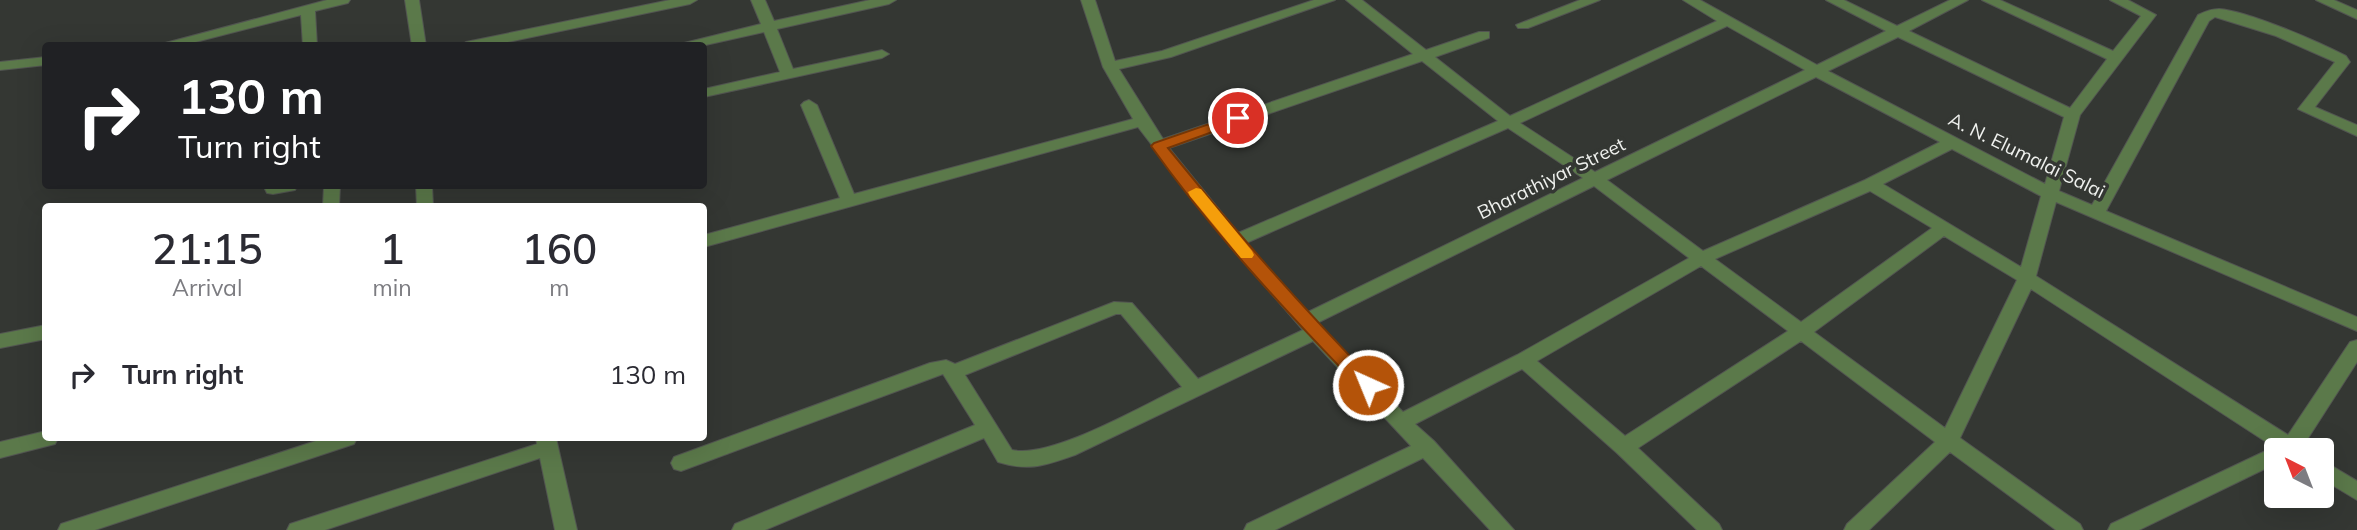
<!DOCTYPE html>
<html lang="en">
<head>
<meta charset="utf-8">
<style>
  body { margin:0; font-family:Mulish,sans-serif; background:#f2f2f3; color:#2b2b33; height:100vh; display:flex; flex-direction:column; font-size:26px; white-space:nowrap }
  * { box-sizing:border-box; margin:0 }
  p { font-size:23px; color:#7c7c81 }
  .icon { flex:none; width:38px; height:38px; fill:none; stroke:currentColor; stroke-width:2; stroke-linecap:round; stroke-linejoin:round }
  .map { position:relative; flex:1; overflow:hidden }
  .side { position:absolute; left:42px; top:203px; width:665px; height:238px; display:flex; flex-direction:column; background:#fff; border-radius:7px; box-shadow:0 7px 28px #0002 }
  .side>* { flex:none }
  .hud { position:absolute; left:42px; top:42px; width:665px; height:147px; border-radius:7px; box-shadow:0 7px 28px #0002; background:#202124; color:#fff; overflow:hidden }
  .needle { width:46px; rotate:318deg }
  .buttons { position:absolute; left:2264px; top:438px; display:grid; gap:14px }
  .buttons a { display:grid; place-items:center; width:70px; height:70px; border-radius:7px; background:#fff; box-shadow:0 7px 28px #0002; font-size:35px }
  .pin { position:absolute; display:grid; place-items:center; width:60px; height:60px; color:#fff; margin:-30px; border:4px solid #fff; border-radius:50%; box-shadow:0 2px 7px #0007 }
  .me { position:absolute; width:77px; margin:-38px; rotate:316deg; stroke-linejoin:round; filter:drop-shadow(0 0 5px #0008) }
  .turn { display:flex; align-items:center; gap:24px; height:147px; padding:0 21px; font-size:32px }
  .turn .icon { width:91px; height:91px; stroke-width:2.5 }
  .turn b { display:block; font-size:49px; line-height:60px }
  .eta { display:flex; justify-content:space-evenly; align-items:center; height:119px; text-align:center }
  .eta b { font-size:42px; font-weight:600; line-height:49px }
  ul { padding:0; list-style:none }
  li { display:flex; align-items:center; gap:21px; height:105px; padding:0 21px }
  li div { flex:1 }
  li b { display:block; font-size:26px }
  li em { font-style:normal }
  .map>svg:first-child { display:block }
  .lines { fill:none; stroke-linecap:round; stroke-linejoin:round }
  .minor-casing { stroke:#525551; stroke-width:2 }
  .minor { fill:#5b794a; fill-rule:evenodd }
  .route { fill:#b45309; stroke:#753606; stroke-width:2 }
  .slow { fill:#f59e0b }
  .labels { text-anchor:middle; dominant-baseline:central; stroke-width:7; stroke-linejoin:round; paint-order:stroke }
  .street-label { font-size:19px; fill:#eff1ee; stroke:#343733 }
</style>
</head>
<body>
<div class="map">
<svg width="2357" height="530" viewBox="0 0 2357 530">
  <rect width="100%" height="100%" fill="#343733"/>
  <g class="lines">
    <g class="minor-casing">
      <path id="minor" d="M 327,0 L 350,0 L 348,3 L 315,11 L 317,46 L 303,46 L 301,15 L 180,46 L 154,46 Z
        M 405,0 L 419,0 L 426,46 L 412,46 Z
        M 670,0 L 697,0 L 690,4 L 489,46 L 459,46 L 466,42 Z
        M 751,0 L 765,0 L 774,21 L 870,0 L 896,0 L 889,4 L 777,29 L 793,69 L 882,50 L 889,54 L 882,58 L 704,97 L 704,89 L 780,72 L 764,32 L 701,46 L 672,46 L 761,24 Z
        M 1081,0 L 1095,0 L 1115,61 L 1162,51 L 1314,0 L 1335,0 L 1171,57 L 1119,69 L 1163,139 L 1413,54 L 1346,0 L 1362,0 L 1426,50 L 1479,32 L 1489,32 L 1489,38 L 1435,57 L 1510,116 L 1717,21 L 1683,0 L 1700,0 L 1817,65 L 1886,31 L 1826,0 L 1844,0 L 1897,26 L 1950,0 L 1968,0 L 1909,31 L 2070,108 L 2107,59 L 1982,0 L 2000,0 L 2113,51 L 2141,16 L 2110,0 L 2128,0 L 2156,15 L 2080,115 L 2059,191 L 2092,205 L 2198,15 C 2204,12 2211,9 2219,9 C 2248,11 2319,42 2346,56 L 2350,62 L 2315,107 L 2357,125 L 2357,136 L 2298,109 L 2335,62 L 2276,36 L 2215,17 L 2209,21 L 2106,211 L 2357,317 L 2357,331 L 2056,202 L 2036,276 L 2288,435 L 2350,342 L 2357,340 L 2357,362 L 2303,446 L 2305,450 L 2277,450 L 2277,463 L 2139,530 L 2108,530 L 2111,524 L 2274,447 L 2031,289 L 1960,438 L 2080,524 L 2083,530 L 2056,530 L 1950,452 L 1869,530 L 1844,530 L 1847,524 L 1935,442 L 1801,341 L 1638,448 L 1719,524 L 1722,530 L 1697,530 L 1617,453 L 1522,369 L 1415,424 L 1434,441 L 1514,530 L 1490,530 L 1423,458 L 1275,530 L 1244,530 L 1247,524 L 1411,446 L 1313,341 L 1075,455 C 1045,465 1030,472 998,462 L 984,438 L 765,530 L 732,530 L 735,524 L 975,425 L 943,374 L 681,471 L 674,469 L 671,463 L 674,457 L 930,363 L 946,360 L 955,364 L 1114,302 L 1132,303 L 1198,379 L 1303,330 L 1229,245 L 1138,127 L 704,247 L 704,235 L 840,198 L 801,105 L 804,102 L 809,100 L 817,105 L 854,194 L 1133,119 L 1103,67 ZM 1727,26 L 1805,70 L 1595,172 L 1520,123 ZM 1898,37 L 2064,117 L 2045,184 L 1828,71 ZM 1422,61 L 1498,121 L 1238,233 L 1169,148 ZM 1816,77 L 1940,142 L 1865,180 L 1703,251 L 1607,180 ZM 1508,128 L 1583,178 L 1308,312 L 1246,243 ZM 1952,149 L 2041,196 L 2021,267 L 1883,184 ZM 1594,186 L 1689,258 L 1517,355 L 1403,412 L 1317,323 ZM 1870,191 L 1932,228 L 1801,322 L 1715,259 ZM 1944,236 L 2017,280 L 1945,428 L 1814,332 ZM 1701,266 L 1788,331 L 1625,436 L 1537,361 ZM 1116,314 L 1121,314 L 1182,387 C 1143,405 1052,459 1012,450 L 965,375 Z
        M 1580,0 L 1600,0 L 1528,28 L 1518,28 L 1516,25 Z
        M 2316,0 L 2334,0 L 2357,10 L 2357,19 Z
        M 46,57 L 46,65 L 0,70 L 0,62 Z
        M 267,186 L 297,186 L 295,190 L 273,194 L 267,193 L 265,189 Z
        M 324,186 L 340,186 L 339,206 L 323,206 Z
        M 416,186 L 432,186 L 433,206 L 417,206 Z
        M 46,325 L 46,339 L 0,348 L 0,334 Z
        M 46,431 L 46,438 L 58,438 L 55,444 L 0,458 L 0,442 Z
        M 325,438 L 357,438 L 354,444 L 95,530 L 58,530 L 61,524 Z
        M 536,438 L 556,438 L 577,530 L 555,530 L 540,458 L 325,530 L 287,530 L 290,524 L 537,444 Z
        M 2322,460 L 2357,481 L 2357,500 L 2322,479 Z"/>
    </g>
    <use href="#minor" class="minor"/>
  </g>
  <path class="route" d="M 1238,114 L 1245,118 L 1243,121 L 1168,148 C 1233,229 1301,306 1374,381 L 1377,385 L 1374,390 L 1362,390 C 1287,313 1213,233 1151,146 L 1154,143 Z"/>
  <path class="slow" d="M 1196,188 L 1201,189 L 1252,251 L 1254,255 L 1252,258 L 1241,258 L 1190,196 L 1188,192 Z"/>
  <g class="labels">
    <g class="street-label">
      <text transform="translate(2027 155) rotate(26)">A. N. Elumalai Salai</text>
      <text transform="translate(1551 178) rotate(-26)">Bharathiyar Street</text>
    </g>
  </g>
</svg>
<div class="buttons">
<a><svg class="needle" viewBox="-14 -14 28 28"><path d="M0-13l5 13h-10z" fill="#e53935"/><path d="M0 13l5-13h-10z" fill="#7c7c81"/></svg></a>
</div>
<div class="pin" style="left:1238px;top:118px;background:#d93025"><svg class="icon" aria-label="arrive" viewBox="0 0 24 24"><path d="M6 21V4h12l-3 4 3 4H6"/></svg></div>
<svg class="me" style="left:1368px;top:385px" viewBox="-20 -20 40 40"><circle r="17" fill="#b45309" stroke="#fff" stroke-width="3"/><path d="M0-11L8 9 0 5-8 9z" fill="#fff"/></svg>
<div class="hud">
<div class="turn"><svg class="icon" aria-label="right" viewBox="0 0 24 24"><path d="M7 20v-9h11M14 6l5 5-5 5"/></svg><div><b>130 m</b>Turn right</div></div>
</div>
<section class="side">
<div class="eta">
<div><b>21:15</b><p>Arrival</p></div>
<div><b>1</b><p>min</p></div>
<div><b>160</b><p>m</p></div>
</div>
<ul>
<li><svg class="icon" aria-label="right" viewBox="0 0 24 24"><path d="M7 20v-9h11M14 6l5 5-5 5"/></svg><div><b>Turn right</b></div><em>130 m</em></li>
</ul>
</section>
</div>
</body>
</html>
